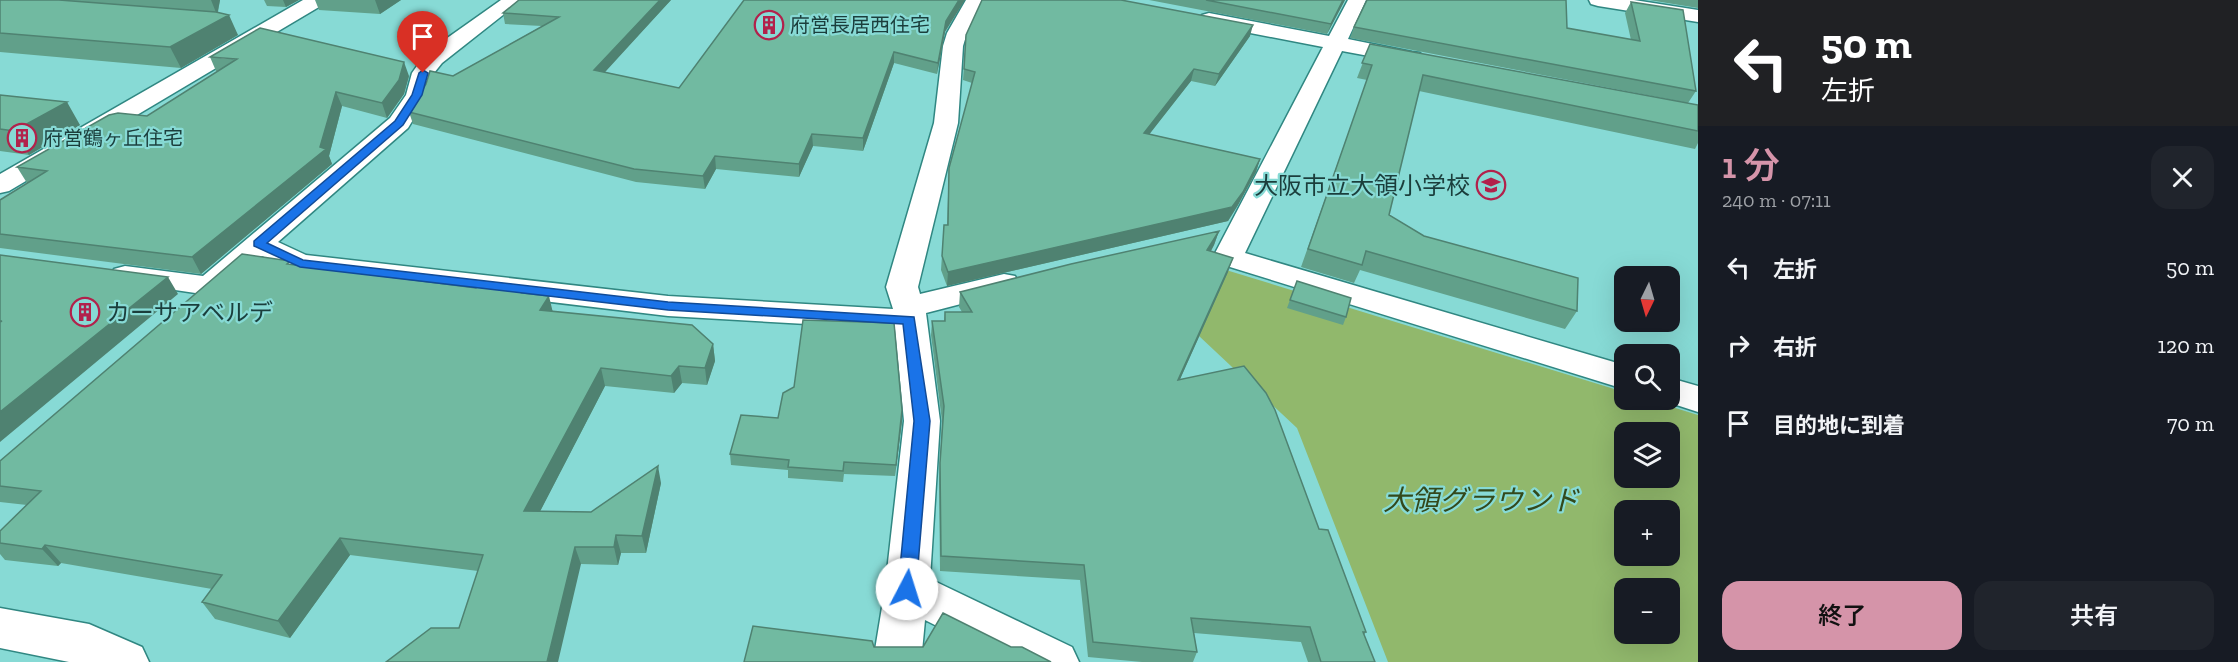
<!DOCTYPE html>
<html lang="ja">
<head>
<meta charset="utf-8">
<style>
  body { margin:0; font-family:"Zilla Slab","Noto Sans JP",serif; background:#20242c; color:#f1f3f6; height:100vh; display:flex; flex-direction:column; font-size:22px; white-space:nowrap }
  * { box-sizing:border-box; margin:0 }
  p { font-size:20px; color:#9ea1a6 }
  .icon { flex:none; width:33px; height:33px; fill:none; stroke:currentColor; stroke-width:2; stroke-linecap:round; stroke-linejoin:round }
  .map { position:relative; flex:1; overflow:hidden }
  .drawer { display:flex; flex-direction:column; background:#171b24; width:540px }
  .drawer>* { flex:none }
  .top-card { background:#202124; color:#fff; overflow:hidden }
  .needle { width:39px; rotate:185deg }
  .fabs { position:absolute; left:1614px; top:266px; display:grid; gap:12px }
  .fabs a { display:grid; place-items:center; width:66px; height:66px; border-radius:12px; background:#171b24; box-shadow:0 6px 24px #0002; font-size:30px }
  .pin { position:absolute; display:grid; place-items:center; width:51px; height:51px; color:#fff; margin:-62px -26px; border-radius:50% 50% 50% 0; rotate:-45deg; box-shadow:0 0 6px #0007 }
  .pin .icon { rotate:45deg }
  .me { position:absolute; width:66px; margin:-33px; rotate:5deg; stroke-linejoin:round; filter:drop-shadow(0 0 4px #0008) }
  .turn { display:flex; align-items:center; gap:21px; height:126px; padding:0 24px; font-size:27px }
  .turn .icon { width:78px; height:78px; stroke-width:2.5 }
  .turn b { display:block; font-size:42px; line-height:51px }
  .round { display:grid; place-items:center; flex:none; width:63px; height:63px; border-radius:18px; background:#20242c }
  .summary { display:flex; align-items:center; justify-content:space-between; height:102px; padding:0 24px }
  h1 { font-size:36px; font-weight:600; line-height:45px; color:#d594a9 }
  .cta { display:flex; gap:12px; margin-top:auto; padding:12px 24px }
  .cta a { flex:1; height:69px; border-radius:18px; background:#d594a9; color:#111; font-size:24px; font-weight:600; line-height:69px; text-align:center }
  .cta a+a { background:#20242c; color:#f1f3f6 }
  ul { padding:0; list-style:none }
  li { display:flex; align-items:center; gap:18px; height:78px; padding:0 24px }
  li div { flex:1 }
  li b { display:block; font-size:22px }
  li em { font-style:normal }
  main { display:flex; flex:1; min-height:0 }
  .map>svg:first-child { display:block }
  .green { fill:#91b86c; fill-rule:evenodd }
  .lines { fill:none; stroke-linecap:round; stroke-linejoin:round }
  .minor-casing { stroke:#308782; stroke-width:3 }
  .minor { fill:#fff; fill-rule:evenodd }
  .wall { fill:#61a08a }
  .shaded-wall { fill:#4f8271 }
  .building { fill:#71baa1; stroke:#4f8271; stroke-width:1.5 }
  .route { fill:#1a73e8; stroke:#114b97; stroke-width:1.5 }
  .labels { text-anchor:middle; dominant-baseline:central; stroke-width:4.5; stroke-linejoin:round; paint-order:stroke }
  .far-poi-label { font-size:20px; fill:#1b3e3c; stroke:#87dad5; text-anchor:start }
  .poi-label { font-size:24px; fill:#1b3e3c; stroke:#87dad5; text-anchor:end }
  .near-park-label { font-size:28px; font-style:italic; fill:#33491b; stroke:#87dad5 }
</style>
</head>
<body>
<main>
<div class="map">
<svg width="1698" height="662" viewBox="0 0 1698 662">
  <rect width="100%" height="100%" fill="#87dad5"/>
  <path class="green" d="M 1226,270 L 1624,392 L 1624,399 L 1646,399 L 1698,415 L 1698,662 L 1388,662 L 1297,428 L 1199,336 ZM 1624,432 L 1670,432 L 1670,477 L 1624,477 ZM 1624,510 L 1670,510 L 1670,555 L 1624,555 ZM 1624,588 L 1670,588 L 1670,633 L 1624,633 Z"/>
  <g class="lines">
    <g class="minor-casing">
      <path id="minor" d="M 303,0 L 326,0 L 324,4 L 9,191 L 0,193 L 0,174 Z
        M 501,0 L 522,0 L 442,63 L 434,73 L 428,95 L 408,128 L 278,242 L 306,255 L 668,296 L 893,309 L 886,287 L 934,123 L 943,46 L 947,33 L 966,0 L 984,0 L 967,33 L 963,46 L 958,123 L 918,287 L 920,294 L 1004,274 L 1015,276 L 1019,283 L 1015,290 L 926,313 L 940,421 L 930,579 L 1072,647 L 1079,662 L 1008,662 L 925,620 L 921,662 L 873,662 L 885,589 L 904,421 L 895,329 L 668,316 L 300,272 L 262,256 L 220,293 L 209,295 L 114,281 L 110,275 L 114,269 L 125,266 L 203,276 L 390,118 L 406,95 L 412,73 L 426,53 Z
        M 1348,0 L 1366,0 L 1348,39 L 1412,52 L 1420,53 L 1423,58 L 1420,63 L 1412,64 L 1342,51 L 1245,253 L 1624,365 L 1624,389 L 1217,263 L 1213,257 L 1323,47 L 1209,25 L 1202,23 L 1199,19 L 1202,15 L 1209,13 L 1329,36 Z
        M 1589,0 L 1634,0 L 1698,10 L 1698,22 L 1598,6 L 1591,4 Z
        M 1670,378 L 1698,386 L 1698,412 L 1658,399 L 1670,399 Z
        M 0,608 L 89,624 L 142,647 L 149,662 L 69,662 L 0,648 Z"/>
    </g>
    <use href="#minor" class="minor"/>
  </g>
  <path class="wall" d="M 0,0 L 220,0 L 218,12 L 238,35 L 181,68 L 0,52 Z
    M 264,0 L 299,0 L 286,7 L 267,6 Z
    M 315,0 L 401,0 L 380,14 L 319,10 Z
    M 519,0 L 671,0 L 604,72 L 679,88 L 945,32 L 937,74 L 894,63 L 863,151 L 813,146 L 799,177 L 716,169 L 705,189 L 636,182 L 413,124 L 409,112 L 453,76 L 542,26 L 505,24 L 503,13 Z
    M 1149,0 L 1345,0 L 1327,34 Z
    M 1649,0 L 1698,0 L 1698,8 Z
    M 1631,2 L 1696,91 L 1688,103 L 1350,38 L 1354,27 L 1567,28 L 1631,40 L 1625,13 Z
    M 966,35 L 1250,36 L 1215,86 L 1191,81 L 1149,134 L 1260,159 L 1256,172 L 1238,205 L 1228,221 L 947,286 L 941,270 L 944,225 L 947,225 L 949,168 L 972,83 L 963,80 Z
    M 1370,44 L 1698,105 L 1698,143 L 1695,149 L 1419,91 L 1389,215 L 1424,236 L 1577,311 L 1565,329 L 1360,270 L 1354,283 L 1301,267 L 1367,80 L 1357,78 Z
    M 210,57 L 409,76 L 404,94 L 387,118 L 342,106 L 329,156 L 332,164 L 201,274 L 0,248 L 0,200 L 28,183 L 27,183 L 17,167 L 147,116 L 218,71 L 216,71 Z
    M 0,95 L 80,125 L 29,155 L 0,151 Z
    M 1219,231 L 1214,245 L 1211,251 L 1228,272 L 1180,379 L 1319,529 L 1366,632 L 1364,635 L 1375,662 L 1308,662 L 1301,642 L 1194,633 L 1197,652 L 1193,662 L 1142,662 L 1088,657 L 1080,580 L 940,571 L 939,479 L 942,421 L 931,335 L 932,321 L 944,321 L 945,312 L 962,312 L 959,307 L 960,292 Z
    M 292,264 L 476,288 L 526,294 L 553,311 L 713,344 L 715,361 L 707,385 L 682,383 L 674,393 L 605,386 L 540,511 L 591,512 L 661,483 L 646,553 L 621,553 L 618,565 L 581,564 L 459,628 L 478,571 L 350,555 L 290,638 L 215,619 L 202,602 L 212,589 L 61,563 L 58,566 L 5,560 L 0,554 L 0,531 L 27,505 L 0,502 L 0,461 Z
    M 1297,281 L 1346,317 L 1343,325 L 1287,308 Z
    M 778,418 L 902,421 L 895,476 L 844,474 L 843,482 L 788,478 L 788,470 L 731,465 L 730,454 Z"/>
  <path class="shaded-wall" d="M 211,0 L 220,0 L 217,15 Z
    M 283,0 L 299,0 L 286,7 Z
    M 375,0 L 401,0 L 380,14 Z
    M 660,0 L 671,0 L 596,82 L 594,70 Z
    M 959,0 L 965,0 L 945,32 L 937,74 L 938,63 L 946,21 Z
    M 1343,0 L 1345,0 L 1327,34 L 1331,24 Z
    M 229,15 L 238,35 L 181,68 L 170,47 Z
    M 1253,25 L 1250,36 L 1215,86 L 1219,74 Z
    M 894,52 L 894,63 L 863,151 L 863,138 Z
    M 404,62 L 409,76 L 404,94 L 387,118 L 382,103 Z
    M 1194,69 L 1191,81 L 1141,145 L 1144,133 Z
    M 336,92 L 342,106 L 329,156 L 332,164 L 201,274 L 192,257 L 320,147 Z
    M 67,102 L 80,125 L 29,155 L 14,131 Z
    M 812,134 L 813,146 L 799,177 L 799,164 Z
    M 715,156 L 716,169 L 705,189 L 703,176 Z
    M 1260,159 L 1256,172 L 1238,205 L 1228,221 L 947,286 L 948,272 Z
    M 1219,231 L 1214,245 L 1203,265 L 1207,250 Z
    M 1233,258 L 1228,272 L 1173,395 L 1178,380 Z
    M 168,277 L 178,294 L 0,442 L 0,412 Z
    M 549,296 L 553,313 L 540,310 Z
    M 713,344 L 715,361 L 707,385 L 705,368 Z
    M 679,366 L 682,383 L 674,393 L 671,376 Z
    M 601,368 L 605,386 L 531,529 L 524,511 Z
    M 902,410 L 902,421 L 895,476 L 896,465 Z
    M 658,466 L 661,483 L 646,553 L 642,536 Z
    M 616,535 L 621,553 L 618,565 L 614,547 Z
    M 340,538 L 350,555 L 290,638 L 278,621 Z
    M 45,545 L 61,563 L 58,566 L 42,549 Z
    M 575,547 L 581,564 L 558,662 L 547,662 Z"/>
  <path class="building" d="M 0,0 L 59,0 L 216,12 L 229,15 L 170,47 L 0,33 Z
    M 519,0 L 660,0 L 594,70 L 679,88 L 744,0 L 959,0 L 946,21 L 938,63 L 894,52 L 863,138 L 812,134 L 799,164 L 715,156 L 703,176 L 634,169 L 409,112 L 426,84 L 430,71 L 453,76 L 559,17 L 503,13 Z
    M 982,0 L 1121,0 L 1253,25 L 1219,74 L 1194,69 L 1144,133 L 1260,159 L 1243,192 L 1232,207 L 948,272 L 942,256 L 944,225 L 948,225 L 949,168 L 975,72 L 964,69 L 966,35 Z
    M 1206,0 L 1343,0 L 1331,24 Z
    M 1367,0 L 1566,0 L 1567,28 L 1640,41 L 1631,2 L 1683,10 L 1696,91 L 1354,27 Z
    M 260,28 L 404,62 L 399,80 L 382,103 L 336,92 L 320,147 L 326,149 L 192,257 L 0,234 L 0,200 L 47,171 L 17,167 L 109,115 L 118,113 L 147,116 L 237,59 L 210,57 Z
    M 1370,44 L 1698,105 L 1698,131 L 1423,75 L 1389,215 L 1424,236 L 1578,278 L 1577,311 L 1366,251 L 1362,265 L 1308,249 L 1372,65 L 1362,63 Z
    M 0,95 L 67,102 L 14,131 L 0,129 Z
    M 1219,231 L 1207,250 L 1233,258 L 1178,380 L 1244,366 L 1266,393 L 1275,410 L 1319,529 L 1328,530 L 1366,632 L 1363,632 L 1375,662 L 1321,662 L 1310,627 L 1191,618 L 1197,652 L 1093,642 L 1084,565 L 941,556 L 940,463 L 944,406 L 932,321 L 945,321 L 945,312 L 972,312 L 960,292 L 1071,264 Z
    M 242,254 L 290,261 L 287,264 L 476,288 L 479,285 L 525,290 L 522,293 L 549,296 L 540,310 L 692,325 L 713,344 L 705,368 L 679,366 L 671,376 L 601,368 L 524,511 L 591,512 L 658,466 L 642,536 L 616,535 L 614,547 L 575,547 L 547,662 L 386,662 L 431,628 L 459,628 L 483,555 L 340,538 L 278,621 L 202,602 L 222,575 L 45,545 L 42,549 L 0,543 L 0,531 L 41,491 L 0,486 L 0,461 Z
    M 0,255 L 168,277 L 0,412 L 0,322 L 2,321 L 0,321 Z
    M 1297,281 L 1351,298 L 1346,317 L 1290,300 Z
    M 803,320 L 894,323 L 902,410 L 896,465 L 844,462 L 843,471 L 788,467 L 789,460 L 730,454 L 741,415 L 778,418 L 783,393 L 794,387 Z
    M 943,613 L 1011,647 L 1022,647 L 1051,662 L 744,662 L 753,626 L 872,641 L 874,647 L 923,647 Z"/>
  <path class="route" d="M 423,70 L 428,73 L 422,95 L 403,125 L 267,243 L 303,260 L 668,302 L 914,317 L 930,421 L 916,589 L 913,594 L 907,597 L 901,594 L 898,589 L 914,421 L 903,324 L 668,310 L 300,267 L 254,246 L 254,241 L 395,121 L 412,95 L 419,73 Z"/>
  <defs>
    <g id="building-ring" transform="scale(1.5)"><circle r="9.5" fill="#87dad5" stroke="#b2214b" stroke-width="1.5"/><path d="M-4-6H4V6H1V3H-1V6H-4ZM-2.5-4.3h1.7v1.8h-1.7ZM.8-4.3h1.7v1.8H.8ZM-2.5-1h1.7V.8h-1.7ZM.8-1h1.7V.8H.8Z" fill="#b2214b"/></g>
    <g id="school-ring" transform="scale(1.5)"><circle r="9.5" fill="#87dad5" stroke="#b2214b" stroke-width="1.5"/><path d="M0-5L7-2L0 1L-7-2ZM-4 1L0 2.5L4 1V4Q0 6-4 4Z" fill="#b2214b"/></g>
  </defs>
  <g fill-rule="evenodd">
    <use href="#building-ring" x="769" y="25"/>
    <use href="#building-ring" x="22" y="138"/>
    <use href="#school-ring" x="1491" y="185"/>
    <use href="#building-ring" x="85" y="312"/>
  </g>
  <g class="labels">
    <g class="far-poi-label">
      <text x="790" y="25">府営長居西住宅</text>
      <text x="43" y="138">府営鶴ヶ丘住宅</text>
    </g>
    <g class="poi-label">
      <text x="1470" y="185">大阪市立大領小学校</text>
      <text x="106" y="312" text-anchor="start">カーサアベルデ</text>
    </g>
    <g class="near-park-label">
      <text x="1481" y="500">大領グラウンド</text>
    </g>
  </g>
</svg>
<div class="fabs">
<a><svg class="needle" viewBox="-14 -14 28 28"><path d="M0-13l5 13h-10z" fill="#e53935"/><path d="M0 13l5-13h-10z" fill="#9ea1a6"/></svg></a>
<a><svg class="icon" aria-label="search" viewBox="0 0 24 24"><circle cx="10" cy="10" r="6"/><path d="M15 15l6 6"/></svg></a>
<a><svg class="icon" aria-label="layers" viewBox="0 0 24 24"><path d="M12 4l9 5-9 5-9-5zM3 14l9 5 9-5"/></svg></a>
<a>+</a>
<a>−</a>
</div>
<div class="pin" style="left:423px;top:73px;background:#d93025"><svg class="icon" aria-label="arrive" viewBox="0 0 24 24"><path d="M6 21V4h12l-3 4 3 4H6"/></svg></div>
<svg class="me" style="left:907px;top:589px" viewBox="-20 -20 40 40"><circle r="19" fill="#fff"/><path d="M0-13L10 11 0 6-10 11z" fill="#1a73e8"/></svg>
</div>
<section class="drawer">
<div class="top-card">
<div class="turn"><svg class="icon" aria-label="left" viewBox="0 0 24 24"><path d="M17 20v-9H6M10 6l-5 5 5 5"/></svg><div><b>50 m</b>左折</div></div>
</div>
<div class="summary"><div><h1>1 分</h1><p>240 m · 07:11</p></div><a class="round"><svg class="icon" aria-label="close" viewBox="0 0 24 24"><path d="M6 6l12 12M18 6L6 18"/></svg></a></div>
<ul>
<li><svg class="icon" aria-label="left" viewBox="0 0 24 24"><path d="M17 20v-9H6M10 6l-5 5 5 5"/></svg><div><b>左折</b></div><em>50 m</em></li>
<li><svg class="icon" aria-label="right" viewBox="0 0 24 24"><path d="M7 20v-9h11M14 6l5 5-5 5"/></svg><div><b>右折</b></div><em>120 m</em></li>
<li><svg class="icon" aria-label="arrive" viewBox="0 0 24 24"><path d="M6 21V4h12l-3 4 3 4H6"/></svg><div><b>目的地に到着</b></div><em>70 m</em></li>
</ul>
<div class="cta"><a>終了</a><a>共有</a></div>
</section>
</main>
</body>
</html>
